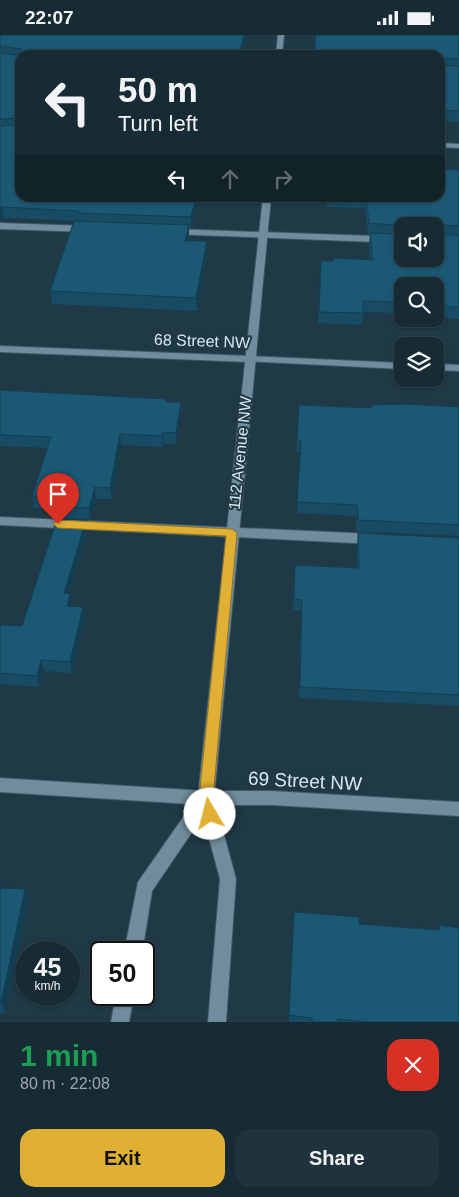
<!DOCTYPE html>
<html lang="en">
<head>
<meta charset="utf-8">
<style>
  body { margin:0; font-family:Arial,sans-serif; background:#20333c; color:#f1f3f6; height:100vh; display:flex; flex-direction:column; font-size:19px; white-space:nowrap }
  * { box-sizing:border-box; margin:0 }
  p { font-size:16px; color:#9ea7ac }
  .icon { flex:none; width:28px; height:28px; fill:none; stroke:currentColor; stroke-width:2; stroke-linecap:round; stroke-linejoin:round }
  .map { position:relative; height:987px; overflow:hidden }
  .side { display:flex; flex-direction:column; background:#172b34; flex:1 }
  .side>* { flex:none }
  .guide { position:absolute; left:15px; top:15px; width:430px; height:152px; border-radius:15px; box-shadow:0 1px 4px #0004,0 0 0 1px #36474f; background:#172b34; color:#f1f3f6; overflow:hidden }
  .controls { position:absolute; left:394px; top:182px; display:grid; gap:10px }
  .controls a { display:grid; place-items:center; width:50px; height:50px; border-radius:10px; background:#172b34; box-shadow:0 1px 4px #0004,0 0 0 1px #36474f; font-size:25px }
  .speed { position:absolute; left:15px; top:906px; display:flex; gap:10px; font-size:25px; font-weight:700; text-align:center }
  .speed>* { display:grid; place-content:center; width:65px; height:65px; border-radius:50%; background:#172b34; box-shadow:0 1px 4px #0004,0 0 0 1px #36474f; line-height:1 }
  .speed small { font-size:12px; font-weight:400 }
  .speed .limit { border:2px solid #111; border-radius:8px; background:#fff; color:#111 }
  .pin { position:absolute; display:grid; place-items:center; width:42px; height:42px; color:#fff; margin:-51px -21px; border-radius:50% 50% 50% 0; rotate:-45deg; box-shadow:0 0 5px #0007 }
  .pin .icon { rotate:45deg }
  .me { position:absolute; width:55px; margin:-28px; rotate:352deg; stroke-linejoin:round; filter:drop-shadow(0 0 4px #0008) }
  .turn { display:flex; align-items:center; gap:18px; height:105px; padding:0 20px; font-size:22px }
  .turn .icon { width:65px; height:65px; stroke-width:2.5 }
  .turn b { display:block; font-size:35px; line-height:42px }
  .lanes { display:flex; align-items:center; height:48px; padding:0 20px; background:#0003; justify-content:center; gap:25px; direction:ltr }
  .lanes .off { opacity:.35 }
  .round { display:grid; place-items:center; flex:none; width:52px; height:52px; border-radius:15px; background:#20333c }
  .headline { display:flex; align-items:center; justify-content:space-between; height:85px; padding:0 20px }
  h1 { font-size:30px; font-weight:800; line-height:38px; color:#1e9e55 }
  .cta { display:flex; gap:10px; margin-top:auto; padding:10px 20px }
  .cta a { flex:1; height:58px; border-radius:15px; background:#e0b034; color:#111; font-size:20px; font-weight:800; line-height:58px; text-align:center }
  .cta a+a { background:#20333c; color:#f1f3f6 }
  .status { display:flex; justify-content:space-between; align-items:center; height:35px; padding:0 25px; background:#172b34; direction:ltr }
  .status svg { height:14px; fill:currentColor }
  .map>svg:first-child { display:block }
  .lines { fill:none; stroke-linecap:round; stroke-linejoin:round }
  .service-casing { stroke:#415863; stroke-width:2 }
  .minor-casing { stroke:#415863; stroke-width:2 }
  .tertiary-casing { stroke:#415863; stroke-width:2 }
  .secondary-casing { stroke:#415863; stroke-width:2 }
  .service { fill:#718d9d; fill-rule:evenodd }
  .minor { fill:#718d9d; fill-rule:evenodd }
  .tertiary { fill:#718d9d; fill-rule:evenodd }
  .secondary { fill:#718d9d; fill-rule:evenodd }
  .wall { fill:#174c64; fill-rule:evenodd }
  .shaded-wall { fill:#133e51 }
  .building { fill:#1b5874; stroke:#133e51 }
  .route { fill:#e0b034; stroke:#927222 }
  .labels { text-anchor:middle; dominant-baseline:central; stroke-width:4; stroke-linejoin:round; paint-order:stroke }
  .street-label { font-size:16px; fill:#d8e7ef; stroke:#1f3946 }
  .near-street-label { font-size:19px; fill:#d8e7ef; stroke:#1f3946 }
</style>
</head>
<body>
<div class="status"><b>22:07</b><svg viewBox="0 0 49 12"><path d="M0 12V9h3v3zM5 12V6h3v6zM10 12V3h3v9zM15 12V0h3v12zM26 1h20v11H26zM47 4h2v5h-2z"/></svg></div>
<div class="map">
<svg width="459" height="987" viewBox="0 0 459 987">
  <rect width="100%" height="100%" fill="#1f3946"/>
  <g class="lines">
    <g class="service-casing">
      <path id="service" d="M 0,188 L 88,191 L 92,194 L 88,197 L 0,194 Z
        M 173,194 L 402,202 L 402,208 L 170,199 L 170,195 Z
        M 0,482 L 374,499 L 380,504 L 374,509 L 0,490 Z"/>
    </g>
    <g class="minor-casing">
      <path id="minor" d="M 440,108 L 459,109 L 459,113 L 440,112 Z
        M 249,321 L 402,328 L 402,334 L 245,326 L 244,324 Z
        M 435,329 L 459,330 L 459,336 L 435,335 Z
        M 0,743 L 206,756 L 272,756 L 459,767 L 459,781 L 272,770 L 206,770 L 0,757 Z"/>
    </g>
    <g class="tertiary-casing">
      <path id="tertiary" d="M 0,311 L 249,321 L 254,324 L 249,327 L 0,317 Z"/>
    </g>
    <g class="secondary-casing">
      <path id="secondary" d="M 278,0 L 284,0 L 282,20 L 276,20 Z
        M 263,162 L 271,162 L 214,763 L 236,844 L 226,987 L 208,987 L 220,844 L 203,781 L 152,856 L 142,918 L 124,918 L 138,847 L 198,761 Z
        M 116,960 L 134,960 L 129,987 L 111,987 Z"/>
    </g>
    <use href="#service" class="service"/>
    <use href="#minor" class="minor"/>
    <use href="#tertiary" class="tertiary"/>
    <use href="#secondary" class="secondary"/>
  </g>
  <path class="wall" d="M 0,0 L 246,0 L 241,20 L 20,162 L 198,162 L 191,193 L 189,193 L 189,202 L 188,206 L 207,219 L 197,276 L 52,269 L 50,256 L 79,186 L 4,183 L 3,186 L 0,186 Z
    M 459,0 L 459,87 L 440,86 L 440,20 Z
    M 459,135 L 459,284 L 444,283 L 443,280 L 435,279 L 435,251 L 402,251 L 402,278 L 363,277 L 362,290 L 318,288 L 321,226 L 333,226 L 333,223 L 370,225 L 369,209 L 370,199 L 368,199 L 365,173 L 327,172 L 327,162 L 440,162 ZM 402,191 L 435,191 L 402,224 Z
    M 0,355 L 166,364 L 167,367 L 181,367 L 181,378 L 176,409 L 164,409 L 163,412 L 121,410 L 112,464 L 96,464 L 90,484 L 62,483 L 61,474 L 34,473 L 32,461 L 47,413 L 0,411 Z
    M 299,370 L 371,373 L 371,370 L 459,372 L 459,501 L 356,496 L 356,481 L 297,478 L 301,417 L 296,417 Z
    M 86,485 L 87,496 L 69,559 L 72,570 L 72,572 L 83,572 L 85,584 L 72,638 L 44,636 L 39,652 L 0,649 L 0,590 L 22,591 Z
    M 358,498 L 459,503 L 459,671 L 299,663 L 301,576 L 293,575 L 294,541 L 357,533 L 357,510 Z
    M 0,853 L 29,866 L 5,978 L 0,978 Z
    M 294,877 L 359,889 L 438,895 L 439,890 L 459,987 L 289,987 Z"/>
  <path class="shaded-wall" d="M 244,0 L 246,0 L 241,20 L 239,20 Z
    M 196,162 L 198,162 L 191,193 L 191,182 Z
    M 2,172 L 4,183 L 3,186 L 0,186 L 0,176 Z
    M 189,190 L 189,202 L 185,218 L 185,206 Z
    M 207,206 L 207,219 L 197,276 L 196,263 Z
    M 181,367 L 181,378 L 176,409 L 176,398 Z
    M 163,397 L 164,409 L 163,412 L 162,401 Z
    M 120,399 L 121,410 L 112,464 L 110,453 Z
    M 95,452 L 96,464 L 90,484 L 89,473 Z
    M 86,485 L 87,496 L 66,570 L 64,558 Z
    M 70,559 L 72,570 L 69,583 L 67,571 Z
    M 83,572 L 85,584 L 72,638 L 70,627 Z
    M 41,625 L 44,636 L 39,652 L 37,641 Z
    M 25,854 L 29,866 L 5,978 L 1,968 Z"/>
  <path class="building" d="M 0,0 L 244,0 L 239,20 L 20,20 L 20,88 L 19,83 L 0,84 L 0,18 L 19,20 L 21,14 L 0,11 Z
    M 316,0 L 459,0 L 459,24 L 441,23 L 440,24 L 440,20 L 314,20 Z
    M 440,26 L 441,30 L 459,31 L 459,76 L 440,75 Z
    M 20,89 L 20,162 L 196,162 L 191,182 L 78,178 L 79,176 L 2,172 L 0,176 L 0,91 Z
    M 440,134 L 459,135 L 459,191 L 437,190 L 435,192 L 435,191 L 405,191 L 369,188 L 366,162 L 440,162 Z
    M 74,186 L 189,190 L 185,206 L 207,206 L 196,263 L 50,256 Z
    M 435,193 L 437,200 L 459,200 L 459,272 L 446,272 L 445,268 L 435,268 L 435,251 L 402,251 L 402,267 L 363,266 L 363,278 L 319,277 L 321,226 L 334,226 L 333,223 L 373,225 L 370,198 L 402,199 L 402,224 L 435,224 Z
    M 0,355 L 166,364 L 166,367 L 181,367 L 176,398 L 163,397 L 162,401 L 120,399 L 110,453 L 95,452 L 89,473 L 60,472 L 63,463 L 32,461 L 51,402 L 0,400 Z
    M 405,369 L 459,372 L 459,490 L 358,485 L 357,470 L 297,467 L 301,406 L 297,405 L 299,370 L 372,373 L 371,370 Z
    M 57,484 L 86,485 L 64,558 L 70,559 L 67,571 L 83,572 L 70,627 L 41,625 L 37,641 L 0,638 L 0,590 L 22,591 Z
    M 358,498 L 459,503 L 459,660 L 300,652 L 302,565 L 294,564 L 295,530 L 359,533 Z
    M 0,853 L 25,854 L 1,968 L 0,967 Z
    M 294,877 L 359,882 L 359,889 L 439,895 L 439,890 L 459,893 L 459,987 L 366,987 L 338,984 L 338,987 L 312,987 L 312,983 L 289,980 Z"/>
  <path class="route" d="M 58,485 L 232,494 L 237,498 L 213,763 L 217,779 L 215,784 L 210,786 L 205,784 L 199,763 L 226,501 L 58,493 L 53,489 Z"/>
  <g class="labels">
    <g class="street-label">
      <text transform="translate(202 306) rotate(2)">68 Street NW</text>
      <text transform="translate(240 418) rotate(-84)">112 Avenue NW</text>
    </g>
    <g class="near-street-label">
      <text transform="translate(305 746) rotate(3)">69 Street NW</text>
    </g>
  </g>
</svg>
<div class="controls">
<a><svg class="icon" aria-label="sound" viewBox="0 0 24 24"><path d="M4 9h4l5-4v14l-5-4H4zM17 9q2 3 0 6"/></svg></a>
<a><svg class="icon" aria-label="search" viewBox="0 0 24 24"><circle cx="10" cy="10" r="6"/><path d="M15 15l6 6"/></svg></a>
<a><svg class="icon" aria-label="layers" viewBox="0 0 24 24"><path d="M12 4l9 5-9 5-9-5zM3 14l9 5 9-5"/></svg></a>
</div>
<div class="speed"><div>45<small>km/h</small></div><div class="limit">50</div></div>
<div class="pin" style="left:58px;top:489px;background:#d93025"><svg class="icon" aria-label="arrive" viewBox="0 0 24 24"><path d="M6 21V4h12l-3 4 3 4H6"/></svg></div>
<svg class="me" style="left:210px;top:779px" viewBox="-20 -20 40 40"><circle r="19" fill="#fff"/><path d="M0-13L10 11 0 6-10 11z" fill="#e0b034"/></svg>
<div class="guide">
<div class="turn"><svg class="icon" aria-label="left" viewBox="0 0 24 24"><path d="M17 20v-9H6M10 6l-5 5 5 5"/></svg><div><b>50 m</b>Turn left</div></div>
<div class="lanes"><svg class="icon" aria-label="left" viewBox="0 0 24 24"><path d="M17 20v-9H6M10 6l-5 5 5 5"/></svg><svg class="icon off" aria-label="ahead" viewBox="0 0 24 24"><path d="M12 20V5M6 11l6-6 6 6"/></svg><svg class="icon off" aria-label="right" viewBox="0 0 24 24"><path d="M7 20v-9h11M14 6l5 5-5 5"/></svg></div>
</div>
</div>
<section class="side">
<div class="headline"><div><h1>1 min</h1><p>80 m · 22:08</p></div><a class="round" style="background:#d93025;color:#fff"><svg class="icon" aria-label="close" viewBox="0 0 24 24"><path d="M6 6l12 12M18 6L6 18"/></svg></a></div>
<div class="cta"><a>Exit</a><a>Share</a></div>
</section>
</body>
</html>
